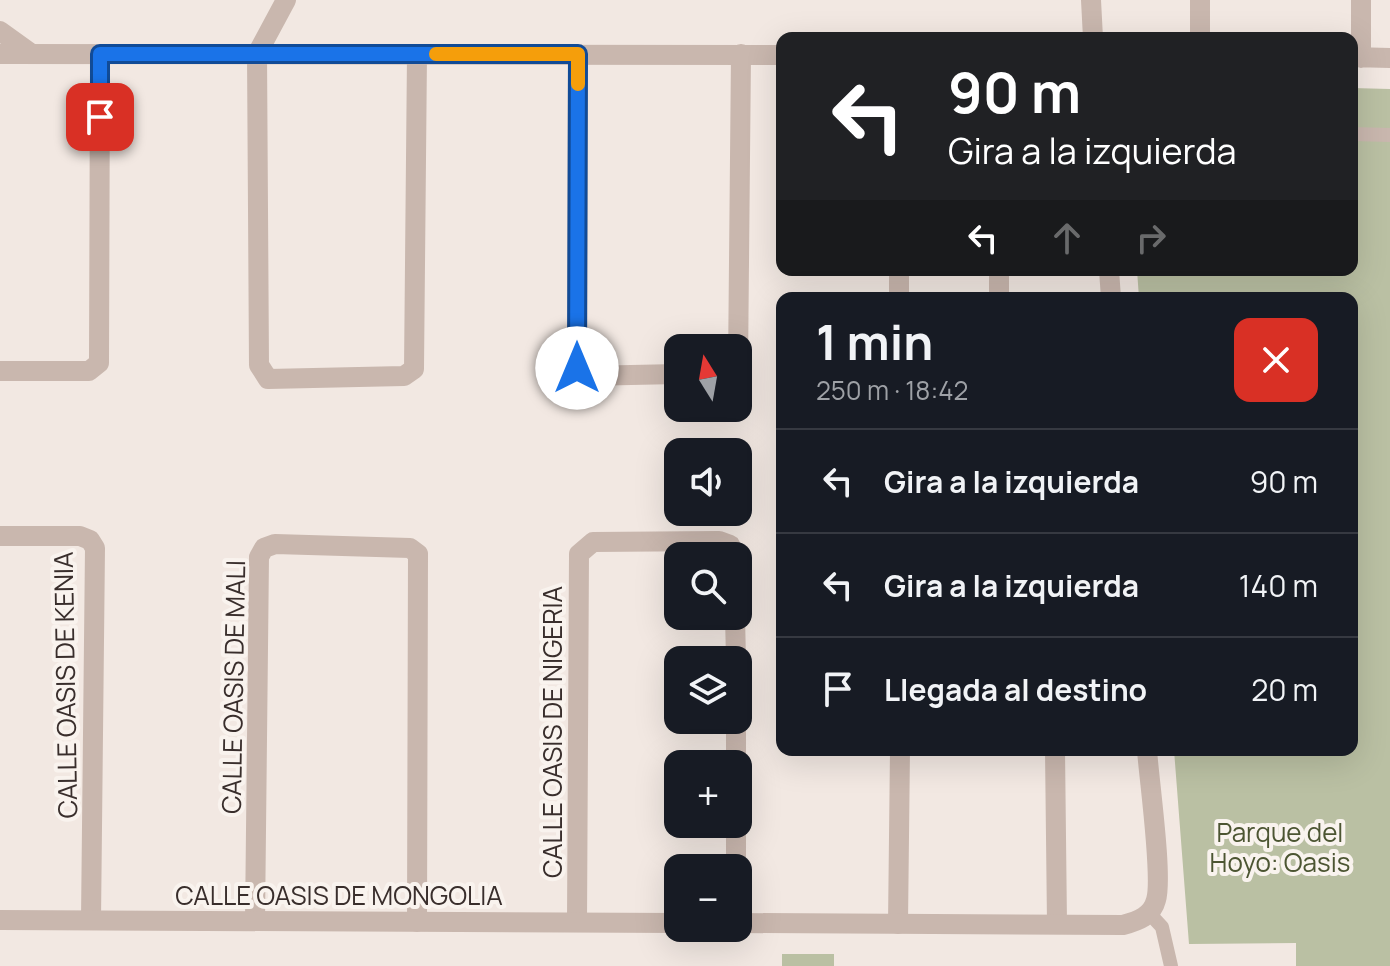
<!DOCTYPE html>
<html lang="es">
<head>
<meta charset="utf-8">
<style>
  body { margin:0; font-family:Manrope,sans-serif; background:#20242c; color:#f1f3f6; height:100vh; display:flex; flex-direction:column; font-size:30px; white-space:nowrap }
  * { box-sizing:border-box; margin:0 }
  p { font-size:26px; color:#9ea1a6 }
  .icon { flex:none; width:44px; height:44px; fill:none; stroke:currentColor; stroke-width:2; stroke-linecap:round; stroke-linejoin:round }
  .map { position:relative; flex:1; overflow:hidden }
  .sheet { position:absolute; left:776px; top:292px; width:582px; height:464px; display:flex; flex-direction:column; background:#171b24; border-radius:16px; box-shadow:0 8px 32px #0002 }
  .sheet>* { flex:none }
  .hud { position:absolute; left:776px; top:32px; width:582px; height:244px; border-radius:16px; box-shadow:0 8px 32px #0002; background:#202124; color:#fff; overflow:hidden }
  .needle { width:52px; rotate:349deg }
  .controls { position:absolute; left:664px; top:334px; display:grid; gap:16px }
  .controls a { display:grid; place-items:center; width:88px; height:88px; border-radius:16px; background:#171b24; box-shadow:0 8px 32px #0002; font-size:40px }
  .pin { position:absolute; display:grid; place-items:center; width:68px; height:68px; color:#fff; margin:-34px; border-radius:16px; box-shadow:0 4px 12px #0006 }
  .me { position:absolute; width:88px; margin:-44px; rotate:0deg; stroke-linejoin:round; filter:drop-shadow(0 0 6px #0008) }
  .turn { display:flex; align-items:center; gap:28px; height:168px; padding:0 40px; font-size:36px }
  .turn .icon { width:104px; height:104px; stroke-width:2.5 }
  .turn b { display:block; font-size:56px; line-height:68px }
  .lanes { display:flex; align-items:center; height:76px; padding:0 40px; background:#0003; justify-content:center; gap:40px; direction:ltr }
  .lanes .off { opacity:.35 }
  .round { display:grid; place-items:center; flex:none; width:84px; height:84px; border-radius:16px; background:#20242c }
  .headline { display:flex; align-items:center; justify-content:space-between; height:136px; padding:0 40px }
  h1 { font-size:48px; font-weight:700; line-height:60px }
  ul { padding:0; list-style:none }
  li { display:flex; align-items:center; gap:24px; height:104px; padding:0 40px; border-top:2px solid #363941 }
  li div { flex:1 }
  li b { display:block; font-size:30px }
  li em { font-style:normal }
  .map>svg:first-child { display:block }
  .green { fill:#bac0a3 }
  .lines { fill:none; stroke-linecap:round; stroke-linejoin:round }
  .service { stroke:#c9b7ae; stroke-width:14 }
  .minor { stroke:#c9b7ae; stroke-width:20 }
  .tertiary { stroke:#c9b7ae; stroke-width:20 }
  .route-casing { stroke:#114b97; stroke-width:20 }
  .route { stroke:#1a73e8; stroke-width:14 }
  .slow { stroke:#f59e0b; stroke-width:14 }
  .labels { text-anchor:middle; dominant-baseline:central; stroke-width:8; stroke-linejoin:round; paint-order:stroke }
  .street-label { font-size:26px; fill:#392e2c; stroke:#f9f3ee }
  .park-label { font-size:26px; fill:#4c5532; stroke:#f9f3ee }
</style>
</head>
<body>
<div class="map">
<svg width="1390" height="966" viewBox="0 0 1390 966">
  <rect width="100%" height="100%" fill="#f2e8e2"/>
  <path class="green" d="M 1352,88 L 1390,89 L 1390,966 L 1296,966 L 1296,943 L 1189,944 L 1174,750 L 1352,750 L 1352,298 L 1139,298 L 1137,270 L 1352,270 Z
    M 782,954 L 834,954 L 834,966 L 782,966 Z"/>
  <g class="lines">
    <path class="service" d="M 1352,134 L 1390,135
      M 1149,913 L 1162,927 L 1171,966"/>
    <path class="minor" d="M 286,0 L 257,54 L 259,365 L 268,379 L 404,376 L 414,369 L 417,54
      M 1200,38 L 1200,0
      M 578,54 L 577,368 L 584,376 L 678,374
      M 1352,57 L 1390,58
      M 1361,58 L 1361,0
      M 999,270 L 999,298
      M 899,298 L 899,270
      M 738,366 L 741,54
      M 0,371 L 89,371 L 99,363 L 100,54
      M 0,536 L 80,536 L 90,540 L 95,548 L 91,920
      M 735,616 L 736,660
      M 736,720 L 736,764
      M 1055,750 L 1057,924
      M 736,824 L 736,868
      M 255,921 L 259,557 L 264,548 L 275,544 L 410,548 L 418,554 L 417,922
      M 577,922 L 579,554 L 593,542 L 719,541 L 730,545 L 735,556
      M 898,924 L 900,750"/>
    <path class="tertiary" d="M 1091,0 L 1093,38
      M 0,31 L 32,54
      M 0,54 L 782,55
      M 1109,270 L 1111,298
      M 0,920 L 678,923
      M 738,923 L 1123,925 C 1138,921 1152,916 1156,900 C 1163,878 1149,779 1147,750"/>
  </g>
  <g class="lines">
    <g class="route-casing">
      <path id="route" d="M 100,117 L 100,54 L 578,54 L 577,368"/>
    </g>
    <use href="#route" class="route"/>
    <path class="slow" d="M 436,54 L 578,54 L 578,84"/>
  </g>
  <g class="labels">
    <g class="street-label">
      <text transform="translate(65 685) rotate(-91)">CALLE OASIS DE KENIA</text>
      <text transform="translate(233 687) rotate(-89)">CALLE OASIS DE MALI</text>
      <text transform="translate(552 732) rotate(-90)">CALLE OASIS DE NIGERIA</text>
      <text x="339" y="895">CALLE OASIS DE MONGOLIA</text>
    </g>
    <g class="park-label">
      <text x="1280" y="832">Parque del<tspan x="1280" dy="30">Hoyo: Oasis</tspan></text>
    </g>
  </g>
</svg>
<div class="controls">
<a><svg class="needle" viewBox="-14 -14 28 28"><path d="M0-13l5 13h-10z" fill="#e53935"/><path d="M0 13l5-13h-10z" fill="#9ea1a6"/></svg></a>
<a><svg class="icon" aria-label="sound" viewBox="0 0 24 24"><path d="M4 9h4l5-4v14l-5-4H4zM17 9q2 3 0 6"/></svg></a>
<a><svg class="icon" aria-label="search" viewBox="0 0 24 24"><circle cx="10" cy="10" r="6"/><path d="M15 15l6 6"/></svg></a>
<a><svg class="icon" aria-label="layers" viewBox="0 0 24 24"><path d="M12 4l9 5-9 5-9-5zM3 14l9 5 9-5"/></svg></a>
<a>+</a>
<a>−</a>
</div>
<div class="pin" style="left:100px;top:117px;background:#d93025"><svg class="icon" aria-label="arrive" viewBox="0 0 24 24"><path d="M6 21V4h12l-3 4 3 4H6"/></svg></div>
<svg class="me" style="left:577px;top:368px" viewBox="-20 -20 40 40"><circle r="19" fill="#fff"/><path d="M0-13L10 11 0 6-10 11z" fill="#1a73e8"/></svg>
<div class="hud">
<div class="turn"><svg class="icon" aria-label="left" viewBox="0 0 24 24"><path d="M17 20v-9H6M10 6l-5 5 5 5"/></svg><div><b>90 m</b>Gira a la izquierda</div></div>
<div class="lanes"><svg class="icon" aria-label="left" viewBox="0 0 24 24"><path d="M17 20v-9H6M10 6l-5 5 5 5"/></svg><svg class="icon off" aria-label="ahead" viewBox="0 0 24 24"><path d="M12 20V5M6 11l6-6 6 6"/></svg><svg class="icon off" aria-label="right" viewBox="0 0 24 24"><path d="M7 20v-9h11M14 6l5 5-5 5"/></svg></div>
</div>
<section class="sheet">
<div class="headline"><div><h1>1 min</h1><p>250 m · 18:42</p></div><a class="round" style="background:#d93025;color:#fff"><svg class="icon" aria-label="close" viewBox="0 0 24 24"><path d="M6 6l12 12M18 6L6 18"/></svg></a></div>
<ul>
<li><svg class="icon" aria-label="left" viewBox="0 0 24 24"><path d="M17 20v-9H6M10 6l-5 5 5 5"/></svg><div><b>Gira a la izquierda</b></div><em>90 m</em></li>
<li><svg class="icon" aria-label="left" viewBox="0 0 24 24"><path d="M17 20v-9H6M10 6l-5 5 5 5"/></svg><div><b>Gira a la izquierda</b></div><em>140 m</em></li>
<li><svg class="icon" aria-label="arrive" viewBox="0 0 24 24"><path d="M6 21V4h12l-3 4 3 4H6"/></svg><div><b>Llegada al destino</b></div><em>20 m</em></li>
</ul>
</section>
</div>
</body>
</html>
